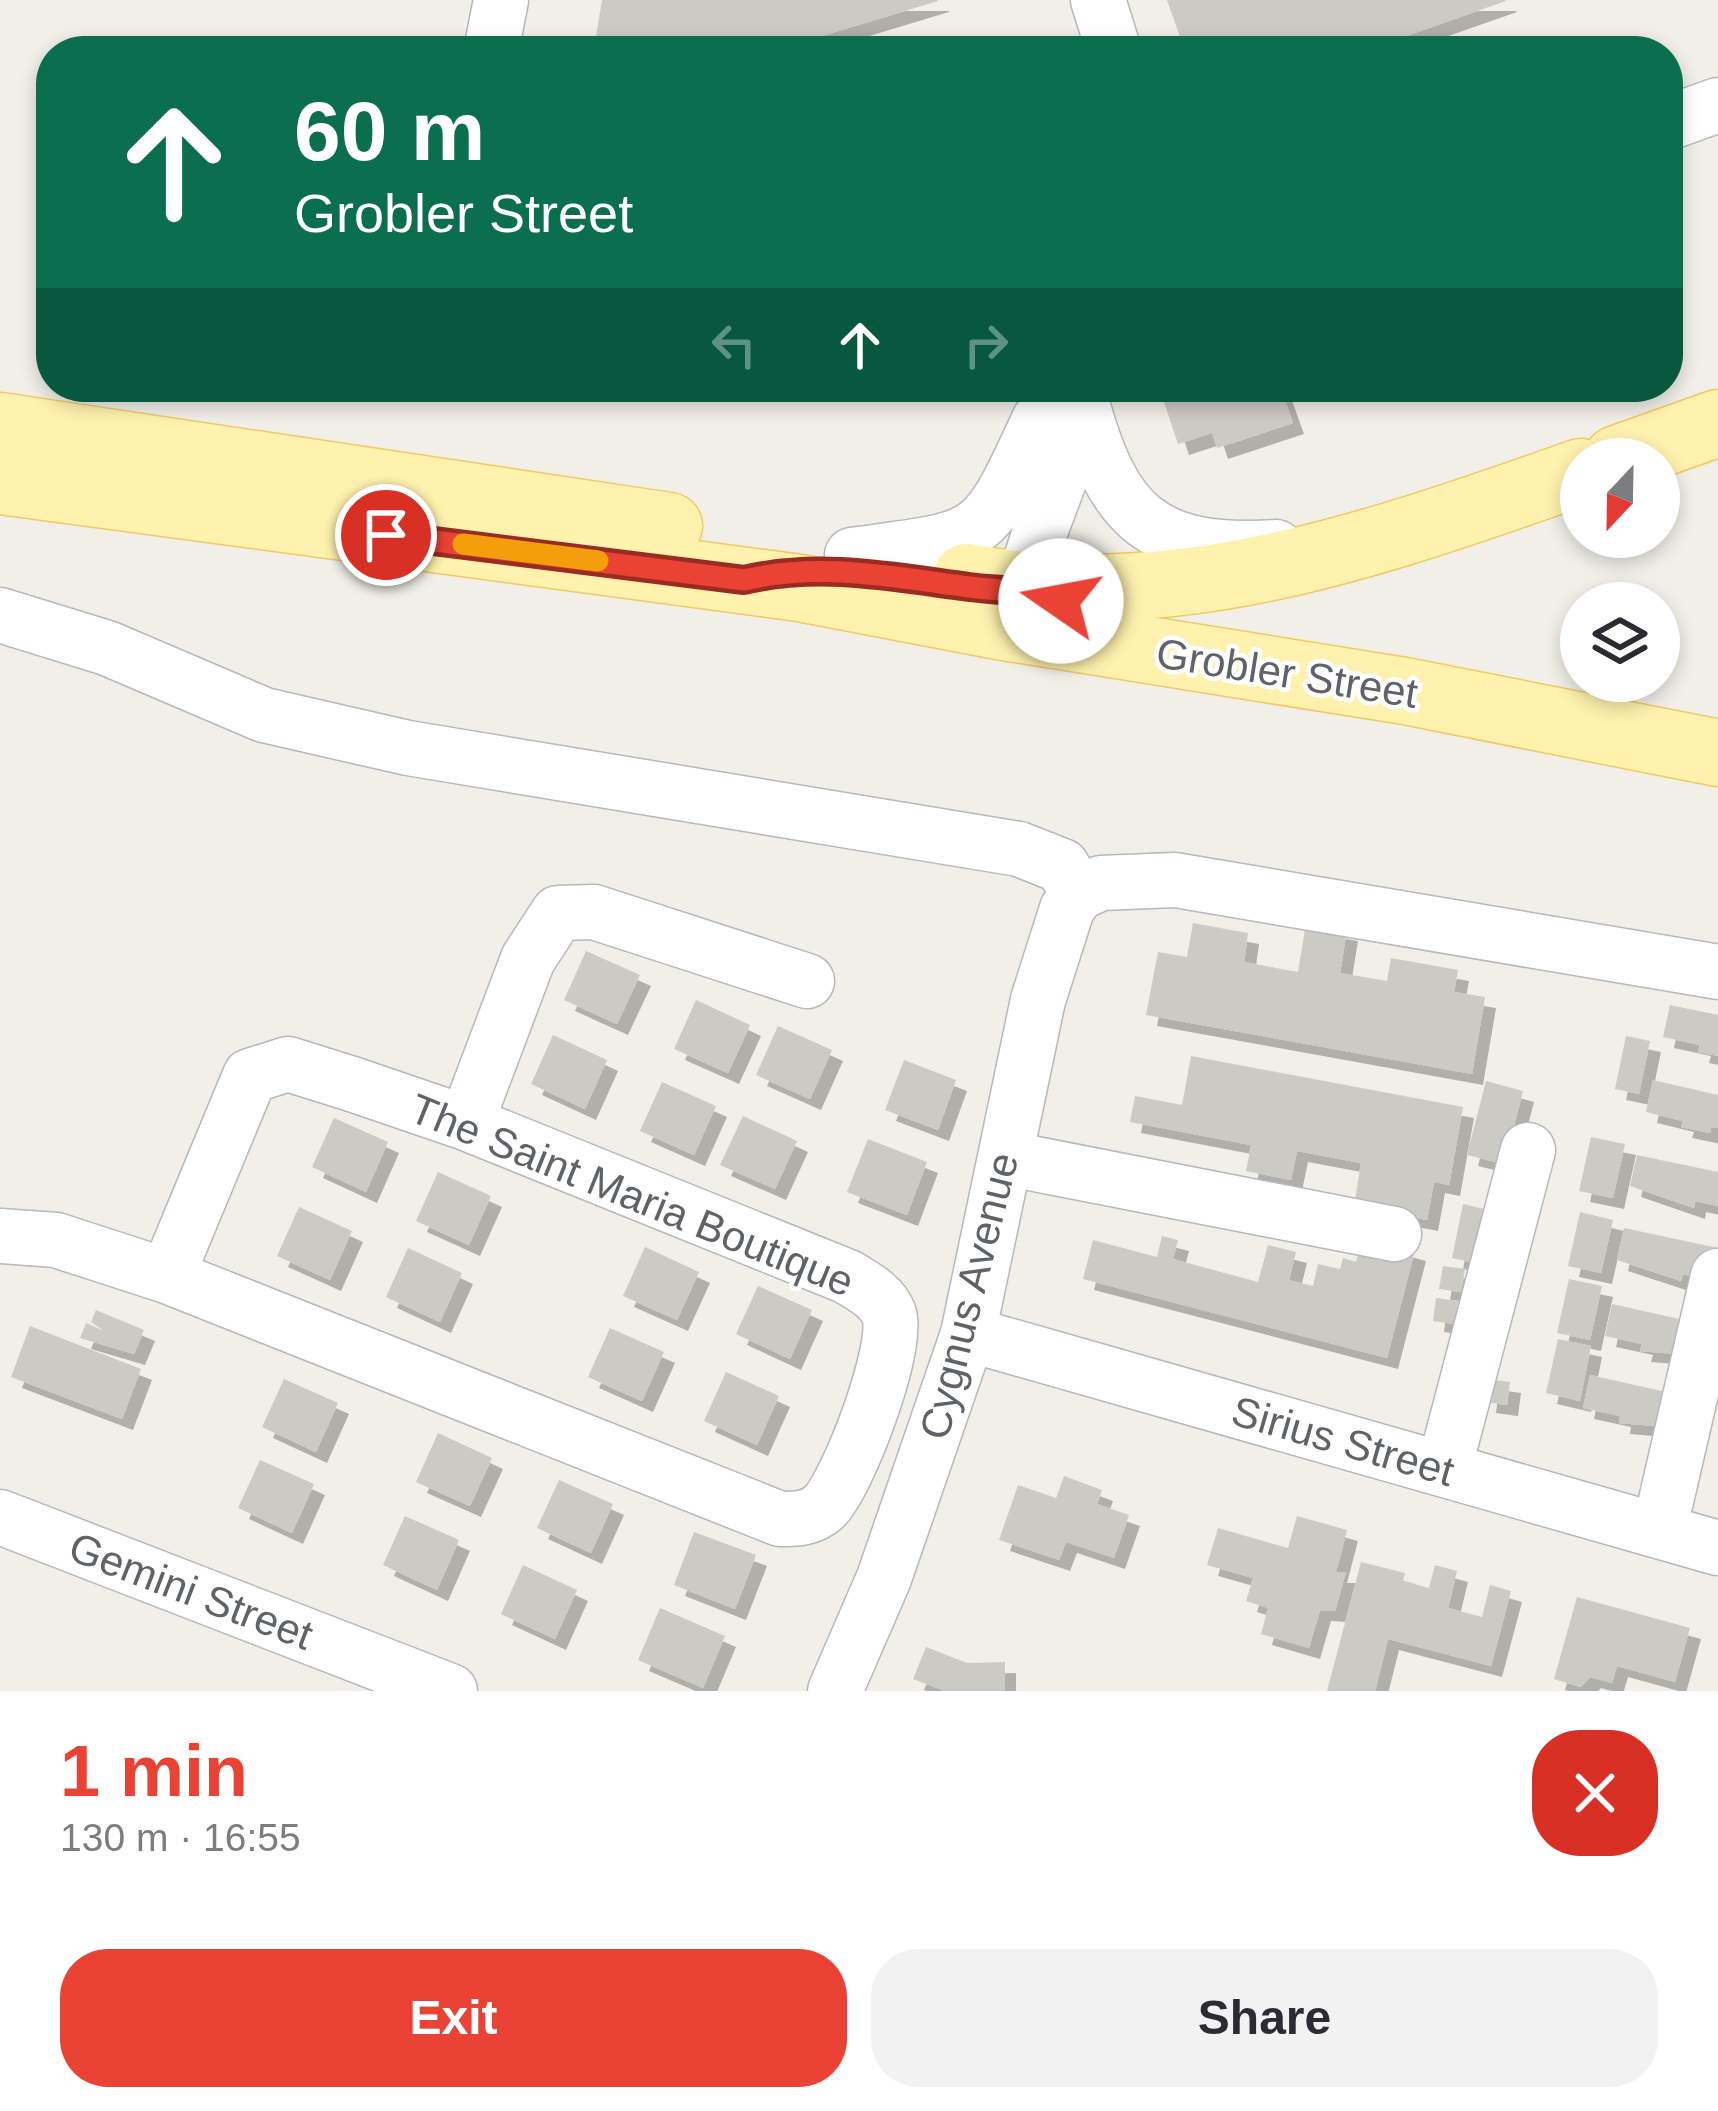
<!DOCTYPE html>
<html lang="en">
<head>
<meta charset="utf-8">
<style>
  body { margin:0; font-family:Helvetica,sans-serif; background:#f2f2f3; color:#2b2b33; height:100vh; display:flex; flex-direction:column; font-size:45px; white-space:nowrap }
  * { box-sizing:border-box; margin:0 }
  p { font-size:39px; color:#7c7c81 }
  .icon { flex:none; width:66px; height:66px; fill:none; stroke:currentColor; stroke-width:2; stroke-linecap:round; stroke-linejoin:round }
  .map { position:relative; height:1691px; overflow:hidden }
  .side { display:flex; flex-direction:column; background:#fff; flex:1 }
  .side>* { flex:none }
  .top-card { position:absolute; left:36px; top:36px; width:1647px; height:366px; border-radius:48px; box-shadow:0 6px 18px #0003; background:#0b6e4f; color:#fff; overflow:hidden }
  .needle { width:78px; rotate:202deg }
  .tools { position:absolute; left:1560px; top:438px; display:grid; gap:24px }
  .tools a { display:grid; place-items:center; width:120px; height:120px; border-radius:50%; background:#fff; box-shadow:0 6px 18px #0003; font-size:60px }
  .pin { position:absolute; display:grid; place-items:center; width:102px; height:102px; color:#fff; margin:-51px; border:6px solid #fff; border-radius:50%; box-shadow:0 3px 12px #0007 }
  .me { position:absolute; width:132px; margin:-66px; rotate:282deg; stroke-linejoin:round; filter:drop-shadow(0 0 9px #0008) }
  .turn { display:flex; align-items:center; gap:42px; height:252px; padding:0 60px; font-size:54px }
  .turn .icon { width:156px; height:156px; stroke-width:2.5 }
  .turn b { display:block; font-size:84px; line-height:102px }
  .lanes { display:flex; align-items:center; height:114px; padding:0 60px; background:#0003; justify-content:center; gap:60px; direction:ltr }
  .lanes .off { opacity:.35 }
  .round { display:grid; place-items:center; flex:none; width:126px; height:126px; border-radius:48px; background:#f2f2f3 }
  .overview { display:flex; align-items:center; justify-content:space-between; height:204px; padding:0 60px }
  h1 { font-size:72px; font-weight:600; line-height:90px; color:#ea4335 }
  .action { display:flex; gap:24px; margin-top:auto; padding:24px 60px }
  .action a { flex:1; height:138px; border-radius:48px; background:#ea4335; color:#fff; font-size:48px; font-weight:600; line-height:138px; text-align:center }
  .action a+a { background:#f2f2f3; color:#2b2b33 }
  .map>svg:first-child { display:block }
  .building { fill:#cccac5; filter:url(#shadow) }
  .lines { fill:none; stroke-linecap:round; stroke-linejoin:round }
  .minor-casing { stroke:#b5b8bc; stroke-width:57 }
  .major-casing { stroke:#f2c960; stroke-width:69 }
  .minor { stroke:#fff; stroke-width:54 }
  .major { stroke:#fff2af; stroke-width:66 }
  .route-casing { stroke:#982c22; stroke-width:30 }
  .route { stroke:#ea4335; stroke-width:21 }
  .slow { stroke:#f59e0b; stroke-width:21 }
  .labels { text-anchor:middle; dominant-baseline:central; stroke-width:9; stroke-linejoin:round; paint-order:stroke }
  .street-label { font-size:42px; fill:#5f6368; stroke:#fff }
</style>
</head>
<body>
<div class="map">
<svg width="1718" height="1691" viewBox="0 0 1718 1691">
  <defs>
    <filter id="shadow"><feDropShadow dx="11" dy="11" stdDeviation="0" flood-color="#0004"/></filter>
  </defs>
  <rect width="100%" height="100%" fill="#f1efe8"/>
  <path class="building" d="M 602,0 L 938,0 L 938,1 L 772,51 L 601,51 L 594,49 Z
    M 1167,0 L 1505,0 L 1506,1 L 1363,51 L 1185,51 Z
    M 1159,387 L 1280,387 L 1293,423 L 1217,448 L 1212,433 L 1178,444 Z
    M 1193,923 L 1248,933 L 1244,962 L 1298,972 L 1306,923 L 1347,930 L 1340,973 L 1387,981 L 1391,958 L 1458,970 L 1454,992 L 1485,997 L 1472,1074 L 1146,1015 L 1158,952 L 1187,957 Z
    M 586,951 L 640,975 L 617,1024 L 564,1000 Z
    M 696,1000 L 750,1025 L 728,1073 L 674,1049 Z
    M 1670,1005 L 1718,1015 L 1718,1056 L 1698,1052 L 1700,1045 L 1663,1037 Z
    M 778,1026 L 832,1050 L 810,1099 L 756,1075 Z
    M 553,1035 L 607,1060 L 585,1109 L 531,1084 Z
    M 1626,1036 L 1650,1041 L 1639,1094 L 1615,1089 Z
    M 1191,1056 L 1463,1107 L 1449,1185 L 1434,1182 L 1427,1220 L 1354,1206 L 1361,1163 L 1297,1151 L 1291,1180 L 1246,1171 L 1251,1145 L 1130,1122 L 1135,1096 L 1182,1105 Z
    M 904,1060 L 956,1080 L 938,1130 L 885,1110 Z
    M 1653,1080 L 1718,1095 L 1718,1128 L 1711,1127 L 1710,1133 L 1681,1127 L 1683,1121 L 1646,1112 Z
    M 1486,1081 L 1523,1091 L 1504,1164 L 1467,1155 Z
    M 662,1082 L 716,1106 L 694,1155 L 640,1131 Z
    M 743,1116 L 797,1141 L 775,1189 L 720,1165 Z
    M 334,1118 L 388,1142 L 366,1192 L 312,1167 Z
    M 1591,1137 L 1625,1144 L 1613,1198 L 1579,1191 Z
    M 868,1139 L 927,1162 L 907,1215 L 847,1192 Z
    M 1637,1155 L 1718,1172 L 1718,1206 L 1695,1201 L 1694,1208 L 1630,1186 Z
    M 438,1172 L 491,1196 L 469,1245 L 416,1221 Z
    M 1463,1204 L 1497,1212 L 1485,1265 L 1452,1258 Z
    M 299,1207 L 352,1231 L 330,1280 L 277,1256 Z
    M 1580,1212 L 1613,1220 L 1601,1273 L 1568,1266 Z
    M 1624,1228 L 1718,1248 L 1711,1281 L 1683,1274 L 1681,1281 L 1617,1260 Z
    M 1162,1236 L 1178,1240 L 1173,1259 L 1258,1282 L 1268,1245 L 1296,1252 L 1289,1280 L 1313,1286 L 1318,1264 L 1340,1269 L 1343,1258 L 1356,1262 L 1363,1236 L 1415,1250 L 1387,1358 L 1083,1279 L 1093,1240 L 1157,1257 Z
    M 645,1247 L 699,1272 L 677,1320 L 623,1296 Z
    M 408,1248 L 462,1273 L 440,1322 L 386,1297 Z
    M 1443,1266 L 1465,1269 L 1461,1292 L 1439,1289 Z
    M 1569,1279 L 1602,1286 L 1590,1340 L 1557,1333 Z
    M 758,1286 L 812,1310 L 790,1359 L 736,1334 Z
    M 1436,1298 L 1458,1301 L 1454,1324 L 1433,1321 Z
    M 1612,1304 L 1706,1325 L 1699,1356 L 1640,1351 L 1642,1344 L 1605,1336 Z
    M 96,1310 L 144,1330 L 134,1354 L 80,1338 L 86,1323 L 104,1331 L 91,1322 Z
    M 30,1326 L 141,1369 L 122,1419 L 11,1377 Z
    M 610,1328 L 664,1352 L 642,1401 L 588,1377 Z
    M 1558,1339 L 1591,1346 L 1580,1401 L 1546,1393 Z
    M 726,1372 L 779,1396 L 757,1445 L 704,1421 Z
    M 1590,1375 L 1684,1396 L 1677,1428 L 1619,1423 L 1620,1416 L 1583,1408 Z
    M 284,1379 L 338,1403 L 316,1452 L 262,1427 Z
    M 1488,1379 L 1510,1382 L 1507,1405 L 1485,1402 Z
    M 438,1433 L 492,1458 L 470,1506 L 416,1482 Z
    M 260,1460 L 314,1484 L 292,1533 L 238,1508 Z
    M 1064,1476 L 1102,1490 L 1097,1504 L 1129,1515 L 1114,1558 L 1066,1542 L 1059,1560 L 999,1540 L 1018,1485 L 1056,1498 Z
    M 559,1480 L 613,1504 L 591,1553 L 537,1528 Z
    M 405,1516 L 459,1540 L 437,1590 L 383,1565 Z
    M 1297,1516 L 1347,1530 L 1336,1572 L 1346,1572 L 1335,1611 L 1320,1610 L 1309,1648 L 1261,1634 L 1268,1608 L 1246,1601 L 1253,1578 L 1207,1565 L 1218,1528 L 1288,1548 Z
    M 694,1532 L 756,1555 L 735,1609 L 674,1585 Z
    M 1361,1562 L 1405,1573 L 1403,1581 L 1429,1588 L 1435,1565 L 1457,1571 L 1448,1608 L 1482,1617 L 1490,1585 L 1511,1591 L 1491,1666 L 1388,1639 L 1375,1691 L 1327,1691 Z
    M 523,1565 L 577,1590 L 555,1639 L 501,1614 Z
    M 1577,1597 L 1690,1628 L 1675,1682 L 1617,1666 L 1612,1683 L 1590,1677 L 1581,1687 L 1554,1679 Z
    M 660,1608 L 725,1636 L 703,1688 L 638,1660 Z
    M 926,1647 L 967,1663 L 1005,1662 L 1005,1691 L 945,1691 L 913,1679 Z"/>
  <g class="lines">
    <g class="minor-casing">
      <path id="minor" d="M 1098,0 L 1114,51
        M 491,51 L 501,0
        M 1668,123 L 1718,105
        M 1081,399 C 1112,516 1151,555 1276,547
        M 852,555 C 986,536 981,546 1039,420
        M 1024,588 C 1037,523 1071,468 1081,402
        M 0,615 L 107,648 L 264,715 L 408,748 L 1019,849 L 1062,866 L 1078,893
        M 1078,893 L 1101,883 L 1175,880 L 1718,972
        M 466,1123 L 528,959 L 558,913 L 594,912 L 807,981
        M 1005,1158 L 1394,1234
        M 0,1236 L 56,1240 L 167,1276 L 780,1519 C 796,1519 811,1519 824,1507 C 848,1484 900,1346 889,1314 C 882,1296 864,1287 848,1277 L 466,1123 L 352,1084 L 288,1064 L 250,1076 L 167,1276
        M 968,1334 L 1718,1548
        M 1444,1469 L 1528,1150
        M 0,1517 L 450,1691
        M 1659,1531 L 1718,1276
        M 835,1691 L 884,1578 L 968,1334 L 1038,1000 L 1067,909 L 1078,893"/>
    </g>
    <g class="major-casing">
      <path id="major" d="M 0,426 L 669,526
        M 1617,459 L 1718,423
        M 0,481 L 800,588 L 1004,627 L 1405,691 L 1718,753
        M 966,577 C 1177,617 1384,541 1581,472"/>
    </g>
    <use href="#minor" class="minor"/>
    <use href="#major" class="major"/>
  </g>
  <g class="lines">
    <g class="route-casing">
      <path id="route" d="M 386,535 L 744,580 C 820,562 893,577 969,587 C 1002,591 1029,590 1061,601"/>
    </g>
    <use href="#route" class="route"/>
    <path class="slow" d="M 463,544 L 598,561"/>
  </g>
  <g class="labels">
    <g class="street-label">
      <text transform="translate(1287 673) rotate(9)">Grobler Street</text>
      <text transform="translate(632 1195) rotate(22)">The Saint Maria Boutique</text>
      <text transform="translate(969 1296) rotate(-76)">Cygnus Avenue</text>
      <text transform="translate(1343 1441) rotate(16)">Sirius Street</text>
      <text transform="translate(191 1591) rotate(21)">Gemini Street</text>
    </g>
  </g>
</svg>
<div class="tools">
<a><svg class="needle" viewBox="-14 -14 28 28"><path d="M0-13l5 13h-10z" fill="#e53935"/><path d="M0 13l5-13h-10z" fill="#7c7c81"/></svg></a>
<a><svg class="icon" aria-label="layers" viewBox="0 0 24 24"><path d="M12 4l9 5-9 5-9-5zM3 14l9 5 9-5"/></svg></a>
</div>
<div class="pin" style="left:386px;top:535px;background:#d93025"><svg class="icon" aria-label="arrive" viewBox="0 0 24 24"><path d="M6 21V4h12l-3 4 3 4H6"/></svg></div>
<svg class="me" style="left:1061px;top:601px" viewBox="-20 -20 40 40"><circle r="19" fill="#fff"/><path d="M0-13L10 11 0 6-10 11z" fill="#ea4335"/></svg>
<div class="top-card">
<div class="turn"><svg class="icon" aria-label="ahead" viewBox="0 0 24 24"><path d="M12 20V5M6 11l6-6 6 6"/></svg><div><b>60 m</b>Grobler Street</div></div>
<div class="lanes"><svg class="icon off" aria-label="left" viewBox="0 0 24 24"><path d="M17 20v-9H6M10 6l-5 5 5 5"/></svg><svg class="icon" aria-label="ahead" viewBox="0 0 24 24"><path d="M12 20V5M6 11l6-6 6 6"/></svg><svg class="icon off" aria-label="right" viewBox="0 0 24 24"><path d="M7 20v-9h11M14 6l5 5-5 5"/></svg></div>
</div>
</div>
<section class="side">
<div class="overview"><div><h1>1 min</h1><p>130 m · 16:55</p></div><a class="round" style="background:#d93025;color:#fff"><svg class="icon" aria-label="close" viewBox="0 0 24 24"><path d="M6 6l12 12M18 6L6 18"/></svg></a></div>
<div class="action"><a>Exit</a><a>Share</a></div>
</section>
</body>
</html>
